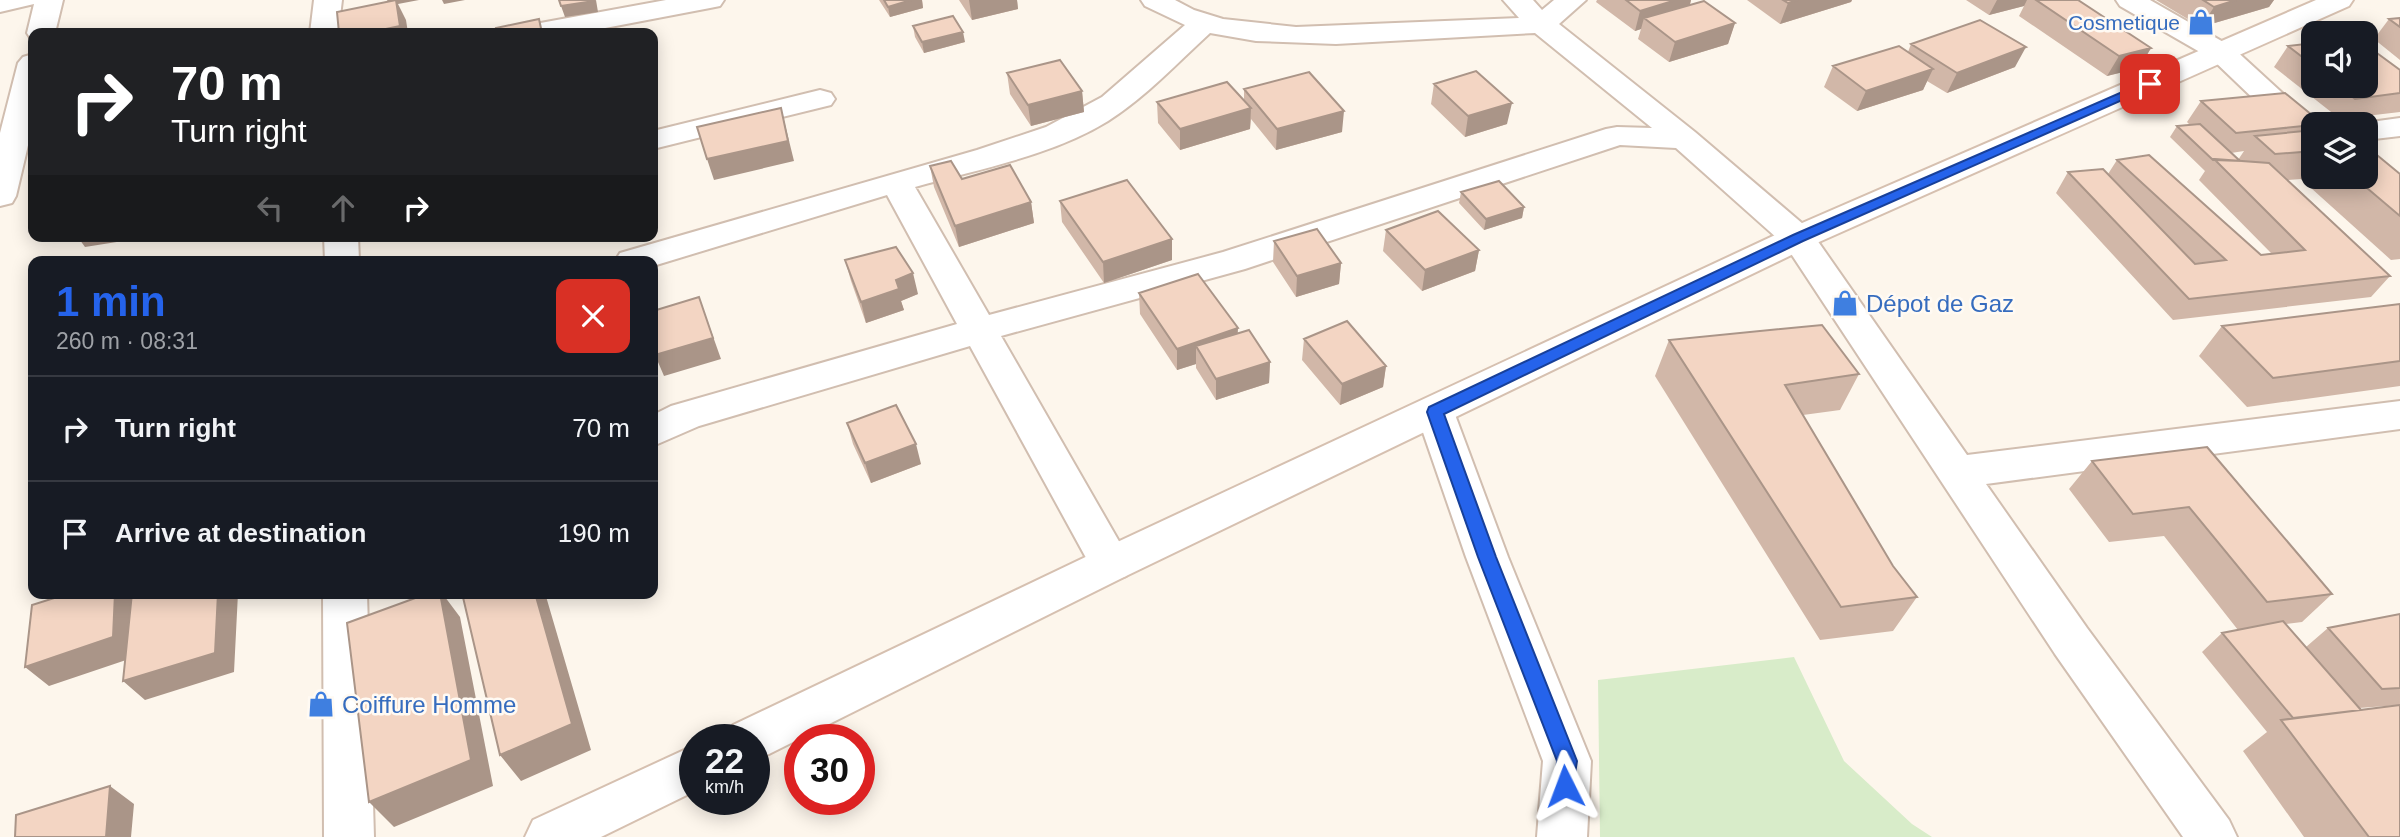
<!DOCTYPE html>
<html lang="en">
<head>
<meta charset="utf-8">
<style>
  body { margin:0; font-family:Arial,sans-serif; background:#20242c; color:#f1f3f6; height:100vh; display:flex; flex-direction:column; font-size:26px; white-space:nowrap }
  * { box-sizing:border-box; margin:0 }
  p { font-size:23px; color:#9ea1a6 }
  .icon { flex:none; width:38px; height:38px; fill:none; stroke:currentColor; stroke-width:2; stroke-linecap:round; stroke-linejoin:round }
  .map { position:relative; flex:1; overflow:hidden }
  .drawer { position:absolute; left:28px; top:256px; width:630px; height:343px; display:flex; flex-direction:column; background:#171b24; border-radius:14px; box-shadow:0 4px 18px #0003 }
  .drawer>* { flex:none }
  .hud { position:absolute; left:28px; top:28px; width:630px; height:214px; border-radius:14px; box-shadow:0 4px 18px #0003; background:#202124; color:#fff; overflow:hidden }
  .tools { position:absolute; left:2301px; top:21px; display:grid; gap:14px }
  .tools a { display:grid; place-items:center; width:77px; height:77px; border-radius:14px; background:#171b24; box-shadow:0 4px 18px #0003; font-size:35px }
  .speed { position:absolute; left:679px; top:724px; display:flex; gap:14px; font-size:35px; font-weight:700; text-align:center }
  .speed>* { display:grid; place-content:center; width:91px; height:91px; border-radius:50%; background:#171b24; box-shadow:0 4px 18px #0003; line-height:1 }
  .speed small { font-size:18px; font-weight:400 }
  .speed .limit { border:10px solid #d22; background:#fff; color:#111 }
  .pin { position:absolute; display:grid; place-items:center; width:60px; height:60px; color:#fff; margin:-30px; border-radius:14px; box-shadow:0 4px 10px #0006 }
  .me { position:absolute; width:77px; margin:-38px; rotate:357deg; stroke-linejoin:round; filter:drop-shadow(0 0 5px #0008) }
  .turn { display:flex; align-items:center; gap:24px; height:147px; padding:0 28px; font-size:32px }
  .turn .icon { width:91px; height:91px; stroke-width:2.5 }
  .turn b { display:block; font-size:49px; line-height:60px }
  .lanes { display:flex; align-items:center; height:66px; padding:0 28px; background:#0003; justify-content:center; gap:35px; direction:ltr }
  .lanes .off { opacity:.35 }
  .round { display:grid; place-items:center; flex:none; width:74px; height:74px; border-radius:14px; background:#20242c }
  .overview { display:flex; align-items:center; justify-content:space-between; height:119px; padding:0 28px }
  h1 { font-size:42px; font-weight:700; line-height:52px; color:#2563eb }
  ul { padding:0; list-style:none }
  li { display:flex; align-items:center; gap:21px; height:105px; padding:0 28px; border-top:2px solid #363941 }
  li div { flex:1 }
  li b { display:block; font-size:26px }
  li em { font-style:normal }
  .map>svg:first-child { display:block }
  .green { fill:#d8ecc9 }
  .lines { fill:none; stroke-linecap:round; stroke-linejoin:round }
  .street-casing { stroke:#d1beb0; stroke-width:4 }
  .secondary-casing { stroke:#d6c0b0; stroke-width:4 }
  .street { fill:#fff; fill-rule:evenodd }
  .secondary { fill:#fff; fill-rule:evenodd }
  .wall { fill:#d1b7a8; fill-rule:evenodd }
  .shaded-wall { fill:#aa9588 }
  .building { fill:#f3d5c3; stroke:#aa9588; stroke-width:2 }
  .route { fill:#2563eb; stroke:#184099; stroke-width:2 }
  .labels { text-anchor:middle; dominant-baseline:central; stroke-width:5; stroke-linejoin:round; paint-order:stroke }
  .far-shop-label { font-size:21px; fill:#366cbe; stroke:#fffaf3; text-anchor:end }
  .shop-label { font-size:24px; fill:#366cbe; stroke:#fffaf3; text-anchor:start }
</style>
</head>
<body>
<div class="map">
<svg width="2400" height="837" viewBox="0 0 2400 837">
  <rect width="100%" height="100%" fill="#fdf6ec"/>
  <path class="green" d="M 1794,657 L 1844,761 L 1912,824 L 1932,837 L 1600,837 L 1598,680 Z"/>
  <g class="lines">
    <g class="street-casing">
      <path id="street" d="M 0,0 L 63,0 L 55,33 L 33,33 L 33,40 L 31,39 L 27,33 L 34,4 L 0,12 Z
        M 314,0 L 342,0 L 338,33 L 310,33 Z
        M 666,0 L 724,0 L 720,6 L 710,8 L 579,33 L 521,33 L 525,27 L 535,24 Z
        M 1141,0 L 1175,0 L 1194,10 L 1223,19 L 1296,27 L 1519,18 L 1503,0 L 1533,0 L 1542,10 L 1554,0 L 1586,0 L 1559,24 L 1695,132 L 1810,230 L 1967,455 L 2400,401 L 2400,429 L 1986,484 L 2087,628 L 2229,820 L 2237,837 L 2183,837 L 2055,654 L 1786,246 L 1676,148 L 1620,145 L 1245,269 L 1001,336 L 1132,564 L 1126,576 L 1111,581 L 1096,576 L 970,346 L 699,426 L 653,446 L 653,415 L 671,406 L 957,324 L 887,195 L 653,266 L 653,261 L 615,261 L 620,253 L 977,150 L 1046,127 L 1102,97 L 1185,25 L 1145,6 ZM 1210,33 L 1256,41 L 1336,44 L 1535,33 L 1652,128 L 1617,127 L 1606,129 L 1223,252 L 989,315 L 915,187 C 979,169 1051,156 1108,121 C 1146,97 1177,63 1210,33 Z
        M 2116,0 L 2150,0 L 2232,47 L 2316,124 L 2314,124 L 2314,148 L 2303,146 L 2212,59 L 2120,6 Z
        M 33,54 L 33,124 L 16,196 L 12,203 L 0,206 L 0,133 L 18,63 L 23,57 Z
        M 820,90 L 831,93 L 835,99 L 831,105 L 653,149 L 653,131 Z
        M 2400,118 L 2400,136 L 2366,140 L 2366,124 L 2356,124 Z
        M 324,236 L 358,236 L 359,261 L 325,261 Z
        M 1435,398 L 1449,402 L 1454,412 L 1508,557 L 1591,761 L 1587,837 L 1537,837 L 1543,761 L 1466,557 L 1416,412 L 1421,402 Z
        M 323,593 L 367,593 L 374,837 L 324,837 Z"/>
    </g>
    <g class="secondary-casing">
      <path id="secondary" d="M 2316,0 L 2353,0 L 2349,6 L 1810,246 L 1126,576 L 767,755 L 754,760 L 754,740 L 727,740 L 733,725 L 1096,552 L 1786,230 Z
        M 695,745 L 695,791 L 601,837 L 525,837 L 533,820 Z"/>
    </g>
    <use href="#street" class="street"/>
    <use href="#secondary" class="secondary"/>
  </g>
  <path class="wall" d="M 879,0 L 922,0 L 923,8 L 890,17 Z
    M 959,0 L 1017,0 L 1018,9 L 972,20 Z
    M 1597,0 L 1691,0 L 1690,5 L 1735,23 L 1728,44 L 1669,62 L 1638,39 L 1641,29 L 1635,31 L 1596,2 Z
    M 1747,0 L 1852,0 L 1851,2 L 1780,24 Z
    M 1966,0 L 2078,0 L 2151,48 L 2139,68 L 2107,76 L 2019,16 L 2024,6 L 1989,15 Z
    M 2156,0 L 2274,0 L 2269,7 L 2201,27 Z
    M 2400,18 L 2400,60 L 2374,39 L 2389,19 Z
    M 913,26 L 965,42 L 924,53 L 915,37 Z
    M 2314,43 L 2314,86 L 2366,86 L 2400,70 L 2400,112 L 2340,119 L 2274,67 L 2288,46 Z
    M 1911,44 L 2015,67 L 1947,93 L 1927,81 L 1923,90 L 1857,111 L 1824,87 L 1833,66 L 1908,52 Z
    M 1007,73 L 1082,91 L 1084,112 L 1031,126 L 1010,94 Z
    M 1434,84 L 1507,124 L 1465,137 L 1431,104 Z
    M 1244,89 L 1342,132 L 1276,150 L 1251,119 L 1250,129 L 1180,150 L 1158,123 L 1157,102 L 1244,100 Z
    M 2201,101 L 2314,124 L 2314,177 L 2366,177 L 2400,174 L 2400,259 L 2391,260 L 2301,179 L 2288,180 L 2390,276 L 2371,297 L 2173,320 L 2056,193 L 2068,172 L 2108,174 L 2117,160 L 2261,255 L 2271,253 L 2199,180 L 2205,171 L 2170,137 L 2177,126 L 2190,125 L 2187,122 ZM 2244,151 L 2238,160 L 2231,153 Z
    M 930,166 L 962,179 L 1031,202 L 1034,223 L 959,247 L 934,187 Z
    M 1461,192 L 1524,207 L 1522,218 L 1484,230 L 1459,203 Z
    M 1060,201 L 1172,260 L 1104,283 L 1062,222 Z
    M 1386,230 L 1479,250 L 1475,271 L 1422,291 L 1383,251 Z
    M 1274,241 L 1341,263 L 1339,284 L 1296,297 L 1273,262 Z
    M 845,260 L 918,294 L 901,301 L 904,310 L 866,323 L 851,281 Z
    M 1139,293 L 1238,334 L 1270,362 L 1269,383 L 1216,400 L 1196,368 L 1196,364 L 1177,370 L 1140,314 Z
    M 2400,304 L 2400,386 L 2247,407 L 2199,356 L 2222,326 Z
    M 1304,339 L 1386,366 L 1383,387 L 1340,405 L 1302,360 Z
    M 1669,340 L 1859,374 L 1840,410 L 1803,415 L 1893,566 L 1917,597 L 1893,631 L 1820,640 L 1655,376 Z
    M 847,423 L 921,464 L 871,483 L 853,444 Z
    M 2207,447 L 2332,594 L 2302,622 L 2285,624 L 2306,647 L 2328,628 L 2400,614 L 2400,705 L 2359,708 L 2400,837 L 2304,837 L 2243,751 L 2267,732 L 2202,652 L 2222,633 L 2238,630 L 2164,536 L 2109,542 L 2069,489 L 2092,461 Z"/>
  <path class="shaded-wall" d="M 387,0 L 419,0 L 398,4 L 406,20 L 408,33 L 367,33 L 390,5 Z
    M 442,0 L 465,0 L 444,4 Z
    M 596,0 L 598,12 L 565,17 L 561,6 Z
    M 911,0 L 922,0 L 923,8 L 890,17 L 888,7 Z
    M 969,0 L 1017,0 L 1018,9 L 972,20 Z
    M 1676,0 L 1691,0 L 1687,15 L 1644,18 L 1641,29 L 1635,31 L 1640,11 Z
    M 1798,0 L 1852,0 L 1851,2 L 1780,24 L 1788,3 Z
    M 1997,0 L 2027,0 L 2024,6 L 1989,15 Z
    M 2236,0 L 2274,0 L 2269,7 L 2201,27 L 2214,7 Z
    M 1735,23 L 1728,44 L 1669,62 L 1675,42 Z
    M 963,32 L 965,42 L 924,53 L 922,42 Z
    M 2026,47 L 2015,67 L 1947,93 L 1957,73 Z
    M 2151,48 L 2139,68 L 2107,76 L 2119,56 Z
    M 1933,69 L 1923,90 L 1857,111 L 1866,91 Z
    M 1082,91 L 1084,112 L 1031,126 L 1028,105 Z
    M 1512,103 L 1507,124 L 1465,137 L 1468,116 Z
    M 781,108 L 794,161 L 714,180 L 707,159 Z
    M 1251,108 L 1250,129 L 1180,150 L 1180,129 Z
    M 1344,111 L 1342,132 L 1276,150 L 1277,129 Z
    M 1031,202 L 1034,223 L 959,247 L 955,226 Z
    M 1524,207 L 1522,218 L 1484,230 L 1486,219 Z
    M 77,236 L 139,236 L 123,241 L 85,247 Z
    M 1172,239 L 1172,260 L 1104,283 L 1103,262 Z
    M 1479,250 L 1475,271 L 1422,291 L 1425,270 Z
    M 1341,263 L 1339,284 L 1296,297 L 1297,276 Z
    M 913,273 L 918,294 L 901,301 L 904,310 L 866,323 L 861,302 L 896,280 Z
    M 699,297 L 721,359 L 664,376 L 655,355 Z
    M 1238,328 L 1237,349 L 1196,346 L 1196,364 L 1177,370 L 1177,349 Z
    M 1270,362 L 1269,383 L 1216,400 L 1216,379 Z
    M 1386,366 L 1383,387 L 1340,405 L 1342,384 Z
    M 916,444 L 921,464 L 871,483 L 865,463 Z
    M 115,593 L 131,593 L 137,599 L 135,657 L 49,686 L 25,667 Z
    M 218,593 L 238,593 L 234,672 L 145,700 L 123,681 Z
    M 440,593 L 442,593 L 460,617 L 493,786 L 394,827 L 369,802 Z
    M 535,593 L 545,593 L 591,750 L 521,781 L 500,755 Z
    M 110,786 L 134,804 L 131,837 L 106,837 Z"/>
  <path class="building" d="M 396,0 L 400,26 L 367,33 L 339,33 L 337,12 Z
    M 559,0 L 594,0 L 594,1 L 561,6 Z
    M 884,0 L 911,0 L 888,7 Z
    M 1626,0 L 1676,0 L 1640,11 Z
    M 1783,0 L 1798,0 L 1788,3 Z
    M 2036,0 L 2078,0 L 2151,48 L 2119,56 Z
    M 2203,0 L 2236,0 L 2214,7 Z
    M 1704,1 L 1735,23 L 1675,42 L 1644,18 Z
    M 953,16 L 963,32 L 922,42 L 913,26 Z
    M 2400,18 L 2400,27 L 2389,19 Z
    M 539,19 L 542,33 L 497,33 L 496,28 Z
    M 1980,20 L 2026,47 L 1957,73 L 1911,44 Z
    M 2314,43 L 2314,66 L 2288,46 Z
    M 2366,45 L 2400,70 L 2400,93 L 2355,99 L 2339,86 L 2366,86 Z
    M 1899,46 L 1933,69 L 1866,91 L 1833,66 Z
    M 1060,60 L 1082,91 L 1028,105 L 1007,73 Z
    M 1476,71 L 1512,103 L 1468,116 L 1434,84 Z
    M 1309,72 L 1344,111 L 1277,129 L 1244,89 Z
    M 1227,82 L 1251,108 L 1180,129 L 1157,102 Z
    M 2285,93 L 2323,124 L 2236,133 L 2201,101 Z
    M 781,108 L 788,141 L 707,159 L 697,127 Z
    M 2200,124 L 2240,161 L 2213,160 L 2177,126 Z
    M 2314,130 L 2314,151 L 2275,154 L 2255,136 Z
    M 2366,146 L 2400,174 L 2400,216 L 2354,177 L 2366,177 Z
    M 2149,155 L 2261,255 L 2305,250 L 2214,159 L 2269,163 L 2390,276 L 2189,299 L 2068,172 L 2103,169 L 2195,264 L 2226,260 L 2117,160 Z
    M 951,161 L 962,179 L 1010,165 L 1031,202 L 955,226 L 930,166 Z
    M 1127,180 L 1172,239 L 1103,262 L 1060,201 Z
    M 1499,181 L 1524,207 L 1486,219 L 1461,192 Z
    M 1438,211 L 1479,250 L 1425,270 L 1386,230 Z
    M 1317,229 L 1341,263 L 1297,276 L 1274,241 Z
    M 896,247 L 913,273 L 896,280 L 899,289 L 861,302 L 845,260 Z
    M 1198,274 L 1238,328 L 1177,349 L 1139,293 Z
    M 699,297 L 713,338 L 655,355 L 653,348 L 653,311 Z
    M 2400,304 L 2400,361 L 2273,378 L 2222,326 Z
    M 1347,321 L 1386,366 L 1342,384 L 1304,339 Z
    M 1822,325 L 1859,374 L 1785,385 L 1893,566 L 1917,597 L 1841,607 L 1669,340 Z
    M 1249,330 L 1270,362 L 1216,379 L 1196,346 Z
    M 896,405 L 916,444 L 865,463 L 847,423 Z
    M 2207,447 L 2332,594 L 2267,602 L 2189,507 L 2133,514 L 2092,461 Z
    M 70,593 L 115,593 L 113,637 L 25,667 L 32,605 Z
    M 132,593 L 218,593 L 215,653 L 123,681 Z
    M 429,593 L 440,593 L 471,760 L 369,802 L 347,623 Z
    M 462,593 L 535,593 L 572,724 L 500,755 Z
    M 2400,614 L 2400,688 L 2382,689 L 2328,628 Z
    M 2283,621 L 2361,710 L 2293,718 L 2222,633 Z
    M 2400,705 L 2400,837 L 2369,837 L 2281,720 Z
    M 110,786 L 106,837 L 15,837 L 16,815 Z"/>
  <path class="route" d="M 2150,80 L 2156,84 L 2154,86 L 1803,241 L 1444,414 L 1496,557 L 1577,761 L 1572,793 L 1565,795 L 1558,793 L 1555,786 L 1557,761 L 1478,557 L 1427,412 L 1429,407 L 1793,235 Z"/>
  <defs>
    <g id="shop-bare" transform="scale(2.1)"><path d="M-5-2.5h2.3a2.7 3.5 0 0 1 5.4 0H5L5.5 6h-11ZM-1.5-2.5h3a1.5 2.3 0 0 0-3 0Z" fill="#3f7fe0" stroke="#fffaf3" stroke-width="2.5" paint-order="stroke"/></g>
  </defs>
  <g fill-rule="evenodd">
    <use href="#shop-bare" x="2201" y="22"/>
    <use href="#shop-bare" x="1845" y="303"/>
    <use href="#shop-bare" x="321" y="704"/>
  </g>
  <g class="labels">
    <g class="far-shop-label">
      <text x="2180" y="22">Cosmetique</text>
    </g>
    <g class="shop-label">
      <text x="1866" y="303">Dépot de Gaz</text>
      <text x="342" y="704">Coiffure Homme</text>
    </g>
  </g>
</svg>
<div class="tools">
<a><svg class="icon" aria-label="sound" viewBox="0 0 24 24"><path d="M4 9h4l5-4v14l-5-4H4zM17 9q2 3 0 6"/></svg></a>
<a><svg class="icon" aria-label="layers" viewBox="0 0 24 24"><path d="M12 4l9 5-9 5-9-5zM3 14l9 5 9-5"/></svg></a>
</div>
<div class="speed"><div>22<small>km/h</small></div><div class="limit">30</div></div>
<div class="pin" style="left:2150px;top:84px;background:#d93025"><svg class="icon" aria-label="arrive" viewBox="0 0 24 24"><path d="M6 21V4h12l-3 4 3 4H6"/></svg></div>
<svg class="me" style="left:1565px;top:786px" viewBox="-20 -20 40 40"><path d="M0-17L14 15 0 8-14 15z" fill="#2563eb" stroke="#fff" stroke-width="4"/></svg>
<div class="hud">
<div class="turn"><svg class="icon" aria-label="right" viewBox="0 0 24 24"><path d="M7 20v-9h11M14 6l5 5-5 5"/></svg><div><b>70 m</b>Turn right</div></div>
<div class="lanes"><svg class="icon off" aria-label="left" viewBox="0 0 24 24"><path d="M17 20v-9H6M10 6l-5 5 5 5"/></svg><svg class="icon off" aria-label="ahead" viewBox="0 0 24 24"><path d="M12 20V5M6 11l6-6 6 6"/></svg><svg class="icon" aria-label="right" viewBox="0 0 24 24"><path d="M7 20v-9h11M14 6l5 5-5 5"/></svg></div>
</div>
<section class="drawer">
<div class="overview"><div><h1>1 min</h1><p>260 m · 08:31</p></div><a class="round" style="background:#d93025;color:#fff"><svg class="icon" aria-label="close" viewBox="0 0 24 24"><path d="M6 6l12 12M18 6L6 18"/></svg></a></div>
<ul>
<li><svg class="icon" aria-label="right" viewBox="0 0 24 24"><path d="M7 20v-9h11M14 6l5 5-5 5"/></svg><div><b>Turn right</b></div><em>70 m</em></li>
<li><svg class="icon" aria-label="arrive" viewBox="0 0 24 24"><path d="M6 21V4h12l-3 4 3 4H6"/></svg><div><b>Arrive at destination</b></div><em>190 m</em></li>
</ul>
</section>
</div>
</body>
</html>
